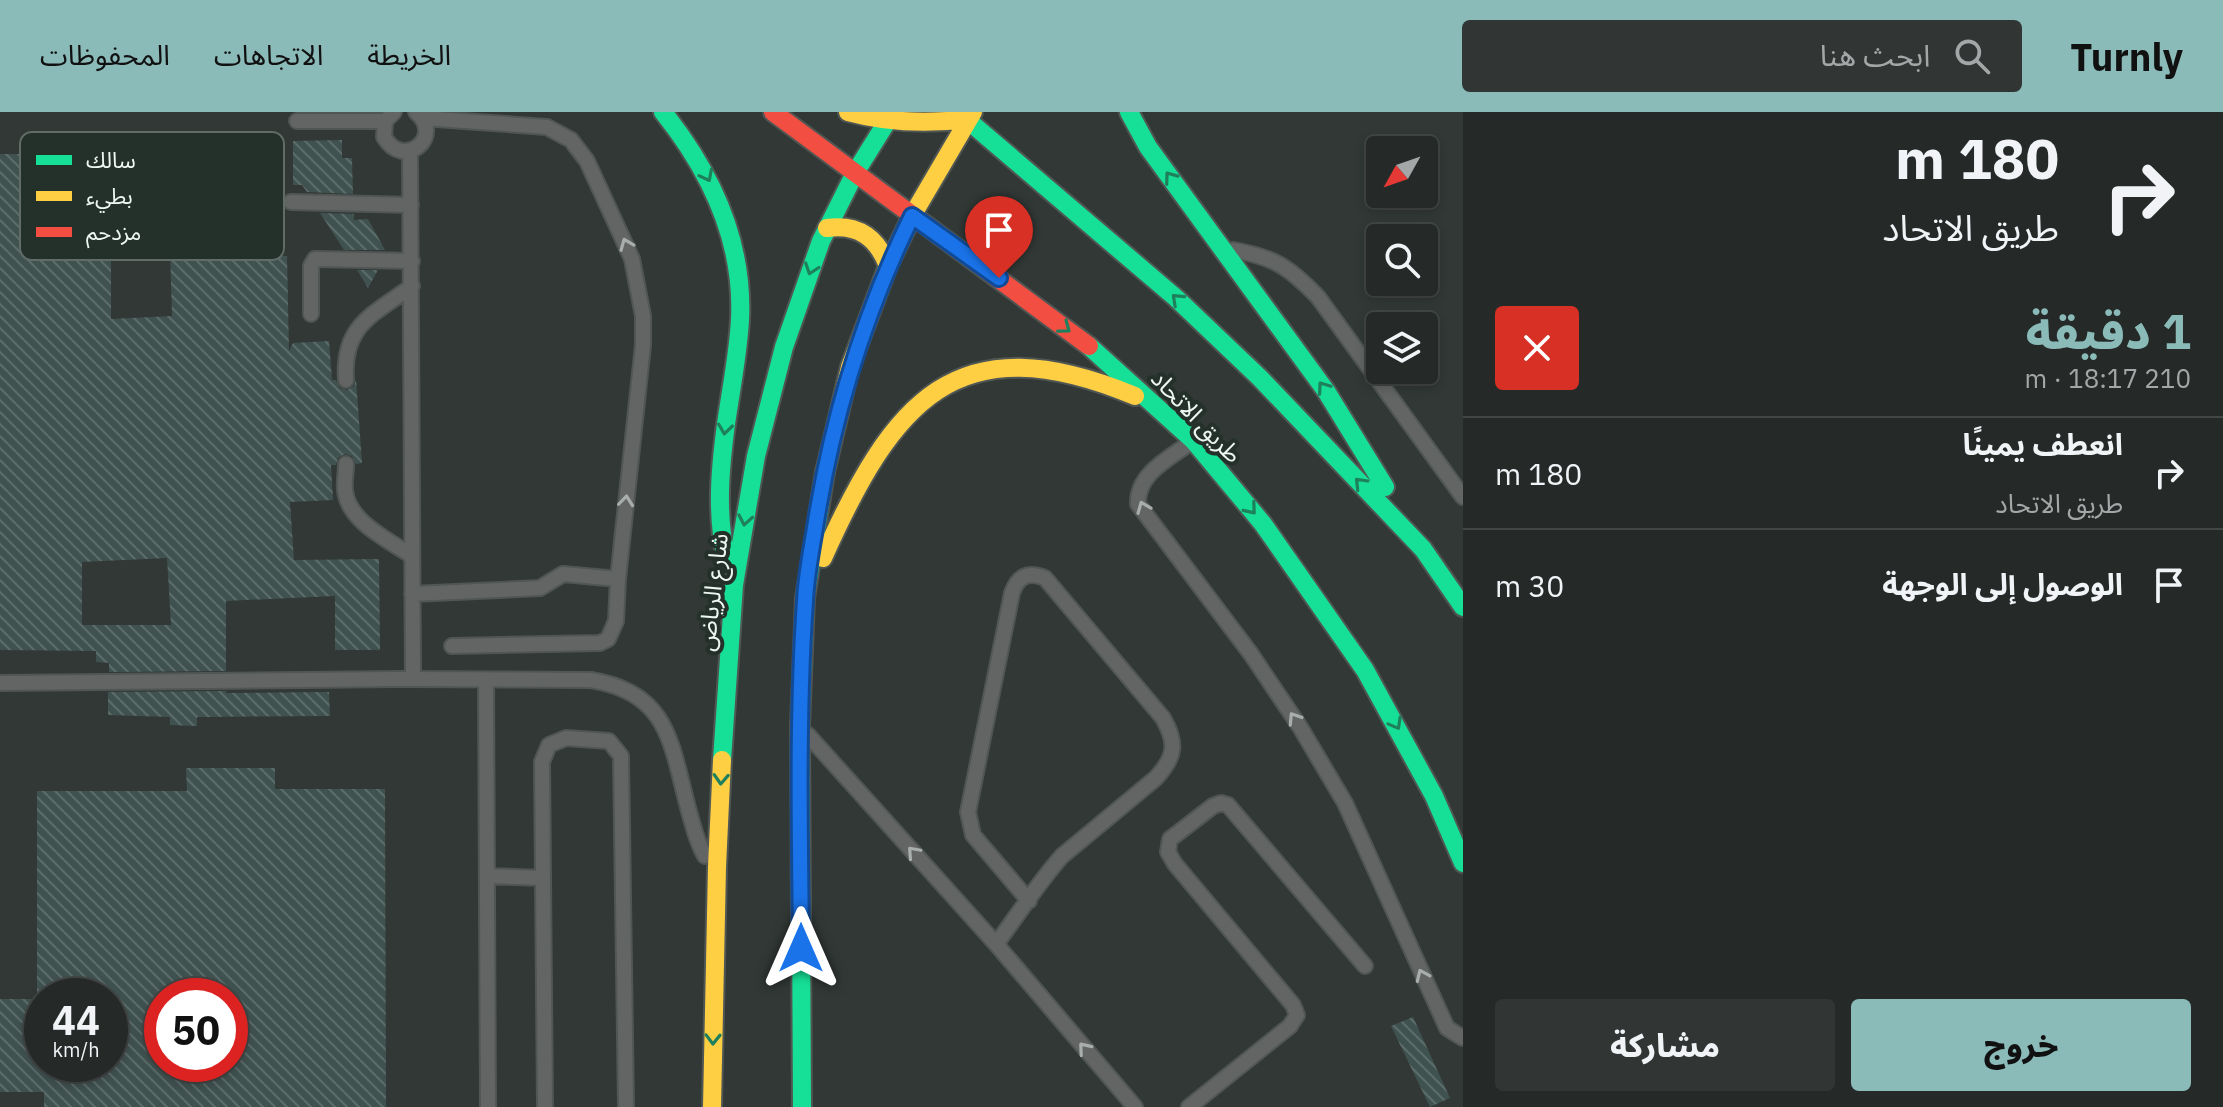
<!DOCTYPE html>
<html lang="ar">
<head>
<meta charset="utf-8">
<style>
  body { margin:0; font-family:"IBM Plex Sans","Noto Sans Arabic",sans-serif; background:#313634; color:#f1f3f6; direction:rtl; height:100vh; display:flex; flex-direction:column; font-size:30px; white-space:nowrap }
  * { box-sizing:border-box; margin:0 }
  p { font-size:26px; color:#a3a7a8 }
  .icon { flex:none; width:44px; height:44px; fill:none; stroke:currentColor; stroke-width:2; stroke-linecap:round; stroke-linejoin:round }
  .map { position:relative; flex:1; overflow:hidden; direction:ltr }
  .drawer { display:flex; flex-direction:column; background:#252a28; width:760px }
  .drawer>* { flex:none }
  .hud { background:#252a28; color:#f1f3f6; overflow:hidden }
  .needle { width:52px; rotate:230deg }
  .controls { position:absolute; left:1366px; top:24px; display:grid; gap:16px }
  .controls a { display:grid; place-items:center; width:72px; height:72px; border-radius:8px; background:#252a28; box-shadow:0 4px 12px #0003,0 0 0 2px #424645; font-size:40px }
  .speed { position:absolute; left:24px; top:866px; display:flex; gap:16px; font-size:40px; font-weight:700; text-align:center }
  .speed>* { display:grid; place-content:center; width:104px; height:104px; border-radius:50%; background:#252a28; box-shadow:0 4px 12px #0003,0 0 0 2px #424645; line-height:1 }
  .speed small { font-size:20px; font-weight:400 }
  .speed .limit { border:12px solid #d22; background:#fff; color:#111 }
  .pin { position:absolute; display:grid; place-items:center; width:68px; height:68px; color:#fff; margin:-82px -34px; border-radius:50% 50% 50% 0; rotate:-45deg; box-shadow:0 0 8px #0007 }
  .pin .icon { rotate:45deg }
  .me { position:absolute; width:88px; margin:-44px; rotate:0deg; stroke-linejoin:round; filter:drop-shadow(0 0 6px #0008) }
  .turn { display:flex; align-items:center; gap:28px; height:168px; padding:0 32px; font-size:36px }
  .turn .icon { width:104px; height:104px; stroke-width:2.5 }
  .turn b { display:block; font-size:56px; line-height:68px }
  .round { display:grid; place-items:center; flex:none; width:84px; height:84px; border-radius:8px; background:#313634 }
  .overview { display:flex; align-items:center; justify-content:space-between; height:136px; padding:0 32px }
  h1 { font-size:48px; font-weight:800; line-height:60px; color:#8bbbb9 }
  .action { display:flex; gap:16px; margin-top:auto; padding:16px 32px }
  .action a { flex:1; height:92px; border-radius:8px; background:#8bbbb9; color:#111; font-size:32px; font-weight:800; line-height:92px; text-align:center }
  .action a+a { background:#313634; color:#f1f3f6 }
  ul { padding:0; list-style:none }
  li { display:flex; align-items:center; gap:24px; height:112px; padding:0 32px; border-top:2px solid #424645 }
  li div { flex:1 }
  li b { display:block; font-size:30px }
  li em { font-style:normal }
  header { display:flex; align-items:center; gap:48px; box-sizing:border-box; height:112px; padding:0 40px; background:#8bbbb9; color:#111 }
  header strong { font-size:38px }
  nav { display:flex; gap:44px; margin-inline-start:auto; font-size:28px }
  .search { width:560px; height:72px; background:#313634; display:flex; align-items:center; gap:20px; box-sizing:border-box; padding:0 28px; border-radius:8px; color:#a3a7a8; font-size:30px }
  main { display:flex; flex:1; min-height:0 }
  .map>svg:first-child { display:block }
  .building { fill:url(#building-back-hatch); fill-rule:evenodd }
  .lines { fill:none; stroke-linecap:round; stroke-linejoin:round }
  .lane-casing { stroke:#505653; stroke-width:18 }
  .fast-casing { stroke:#505653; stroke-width:22 }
  .slow-casing { stroke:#505653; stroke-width:22 }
  .jam-casing { stroke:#505653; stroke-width:22 }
  .lane { stroke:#636564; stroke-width:14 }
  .fast { stroke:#16e098; stroke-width:18 }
  .slow { stroke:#ffcf43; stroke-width:18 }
  .jam { stroke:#f24e42; stroke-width:18 }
  .oneway { stroke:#1e805c }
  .oneway2 { stroke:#a8aeab }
  .route-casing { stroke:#114b97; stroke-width:20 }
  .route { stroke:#1a73e8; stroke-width:14 }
  .labels { text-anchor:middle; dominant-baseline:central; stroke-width:8; stroke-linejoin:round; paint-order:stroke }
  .street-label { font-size:24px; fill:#eef7f2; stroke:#24312b }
  .key { fill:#24312b; stroke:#616c67; stroke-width:2 }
  .key-label { font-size:22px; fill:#eef7f2 }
</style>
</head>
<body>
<header>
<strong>Turnly</strong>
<div class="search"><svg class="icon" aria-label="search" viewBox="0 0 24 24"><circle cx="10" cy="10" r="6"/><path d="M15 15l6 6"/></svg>ابحث هنا</div>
<nav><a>الخريطة</a><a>الاتجاهات</a><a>المحفوظات</a></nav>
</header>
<main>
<section class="drawer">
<div class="hud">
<div class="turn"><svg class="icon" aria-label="right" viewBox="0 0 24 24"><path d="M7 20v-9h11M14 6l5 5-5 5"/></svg><div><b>180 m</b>طريق الاتحاد</div></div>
</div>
<div class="overview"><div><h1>1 دقيقة</h1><p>210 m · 18:17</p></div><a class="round" style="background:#d93025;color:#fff"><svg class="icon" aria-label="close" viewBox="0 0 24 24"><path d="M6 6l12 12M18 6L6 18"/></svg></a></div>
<ul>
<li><svg class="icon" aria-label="right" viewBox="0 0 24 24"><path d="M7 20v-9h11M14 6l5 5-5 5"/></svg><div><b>انعطف يمينًا</b><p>طريق الاتحاد</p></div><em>180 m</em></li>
<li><svg class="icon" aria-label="arrive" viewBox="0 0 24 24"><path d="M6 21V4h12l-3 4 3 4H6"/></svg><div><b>الوصول إلى الوجهة</b></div><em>30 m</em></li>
</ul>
<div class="action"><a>خروج</a><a>مشاركة</a></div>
</section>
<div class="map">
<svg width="1463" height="995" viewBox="0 0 1463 995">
  <defs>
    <pattern id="building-back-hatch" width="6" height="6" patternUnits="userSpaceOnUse" patternTransform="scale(2)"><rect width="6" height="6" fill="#405250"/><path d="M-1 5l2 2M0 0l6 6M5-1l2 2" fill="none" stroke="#5c6c6a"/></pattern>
  </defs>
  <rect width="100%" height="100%" fill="#313835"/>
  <path class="building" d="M 342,28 L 342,46 L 352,46 L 353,82 L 307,80 L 302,73 L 293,73 L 293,29 Z
    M 0,42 L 235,42 L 236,144 L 287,144 L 289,239 L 293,231 L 329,229 L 332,268 L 336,268 L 340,276 L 347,278 L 354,274 L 356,267 L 362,351 L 356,352 L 352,344 L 345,342 L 338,346 L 336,353 L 331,353 L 333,388 L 290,390 L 294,448 L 379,447 L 380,538 L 335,538 L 335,484 L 226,489 L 226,559 L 109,560 L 109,551 L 96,550 L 96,539 L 0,538 ZM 111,136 L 170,136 L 172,204 L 111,207 ZM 167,446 L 171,513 L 82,513 L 82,450 Z
    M 320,101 L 354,102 L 354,108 L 368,107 L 385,138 L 344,138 Z
    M 357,158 L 378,158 L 368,176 Z
    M 226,579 L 226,581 L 329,580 L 330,604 L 197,605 L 197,614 L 170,613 L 170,605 L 108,603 L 108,580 Z
    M 186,656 L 275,656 L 275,677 L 385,677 L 386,995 L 44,995 L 44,980 L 0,980 L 0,887 L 42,887 L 42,952 L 110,952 L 110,884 L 37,884 L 37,679 L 187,679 ZM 162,884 L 230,884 L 230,952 L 162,952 Z
    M 1413,905 L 1450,986 L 1430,995 L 1391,914 Z"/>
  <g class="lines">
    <g class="lane-casing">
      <path id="lane" d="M 394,0 L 385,9 L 384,25 C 404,59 445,24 416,0
        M 422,6 L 547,15 L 571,28 L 587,49 L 632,147 L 643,204 L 643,233 L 618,467 L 616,509 L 608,527 L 600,531 L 452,534
        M 297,9 L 385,9
        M 410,39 L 413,567
        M 291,90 L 411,93
        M 1233,138 C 1274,145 1289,155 1318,185 L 1463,385
        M 311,202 L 311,154 L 315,147 L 412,149
        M 346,268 C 342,213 373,203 412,174
        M 1190,331 C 1168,347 1137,362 1138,392 L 1251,542 L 1300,615 L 1345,691 L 1447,916 L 1463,926
        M 346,352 C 346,361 344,370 345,378 C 348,410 389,428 412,444
        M 412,482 L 540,476 L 563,462 L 618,467
        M 486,568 L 488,995
        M 0,571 L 398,567 L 591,568 C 672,581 671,636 690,703 C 694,717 697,731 705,744
        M 808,623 L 996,832 L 1135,995
        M 488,764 L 542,766
        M 996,832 C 1018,803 1038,771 1062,744 L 1156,666 C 1176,644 1177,631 1163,606 L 1045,466 C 1028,459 1018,464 1012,481 L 968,700 L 973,723 L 1029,789
        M 545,995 L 542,650 L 549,633 L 566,626 L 609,629 L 621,644 L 626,995
        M 1189,995 L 1290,914 L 1297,903 L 1293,893 L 1175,752 L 1168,740 L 1170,727 L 1174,724 L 1213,694 L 1221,691 L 1228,693 L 1365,854"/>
    </g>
    <g class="fast-casing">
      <path id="fast" d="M 663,0 C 711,60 744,129 740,208 C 738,243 731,277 726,312 C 720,357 716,401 726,446
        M 958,0 L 1176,186 L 1260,266 L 1423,437 L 1463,495
        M 1129,0 L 1148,35 L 1326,279 L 1385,375
        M 1089,234 L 1193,328 L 1263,412 L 1365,558 L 1434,684 L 1463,751
        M 722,648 L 734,473 L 756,344 L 784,235 L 821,129 L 855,61 L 893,0
        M 802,995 L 800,614 L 805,486 L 825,360"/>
    </g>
    <g class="slow-casing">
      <path id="slow" d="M 848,0 C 888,11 927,12 968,7
        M 827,116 C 858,112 877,125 888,154
        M 825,360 L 850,255 L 888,154 L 912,104 L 973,0
        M 823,446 C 893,290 955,209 1135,284
        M 712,995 L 717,755 L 722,648"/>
    </g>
    <g class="jam-casing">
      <path id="jam" d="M 773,0 L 1089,234"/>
    </g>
    <use href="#lane" class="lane"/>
    <use href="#fast" class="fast"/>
    <use href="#slow" class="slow"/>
    <use href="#jam" class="jam"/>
  </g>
  <defs><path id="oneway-chevron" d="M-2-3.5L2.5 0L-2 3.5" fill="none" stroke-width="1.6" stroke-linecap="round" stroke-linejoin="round" transform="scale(2)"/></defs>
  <g class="oneway">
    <use href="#oneway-chevron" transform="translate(707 64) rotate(63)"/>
    <use href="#oneway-chevron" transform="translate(1170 65) rotate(-126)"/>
    <use href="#oneway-chevron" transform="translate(811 157) rotate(109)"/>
    <use href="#oneway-chevron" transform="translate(1177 187) rotate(-137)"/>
    <use href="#oneway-chevron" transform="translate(1065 216) rotate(37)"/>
    <use href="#oneway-chevron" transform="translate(1323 275) rotate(-125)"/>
    <use href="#oneway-chevron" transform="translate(725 317) rotate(98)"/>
    <use href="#oneway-chevron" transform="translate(1360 371) rotate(-134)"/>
    <use href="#oneway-chevron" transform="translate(1251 397) rotate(50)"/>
    <use href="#oneway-chevron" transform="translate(745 408) rotate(100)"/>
    <use href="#oneway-chevron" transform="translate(1396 612) rotate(61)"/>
    <use href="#oneway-chevron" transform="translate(721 667) rotate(93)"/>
    <use href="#oneway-chevron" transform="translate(713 927) rotate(91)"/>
  </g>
  <g class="oneway2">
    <use href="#oneway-chevron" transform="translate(626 132) rotate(-112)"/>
    <use href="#oneway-chevron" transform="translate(626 389) rotate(-84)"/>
    <use href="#oneway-chevron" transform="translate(1143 395) rotate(-112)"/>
    <use href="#oneway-chevron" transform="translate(1294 606) rotate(-123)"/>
    <use href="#oneway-chevron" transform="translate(913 740) rotate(-132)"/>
    <use href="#oneway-chevron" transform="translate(1422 863) rotate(-114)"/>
    <use href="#oneway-chevron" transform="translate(1084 936) rotate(-130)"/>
  </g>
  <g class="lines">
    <g class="route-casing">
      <path id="route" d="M 801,836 C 800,720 797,604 805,489 C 806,465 811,440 815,416 C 832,306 863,204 912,104 L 999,166"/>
    </g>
    <use href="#route" class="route"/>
  </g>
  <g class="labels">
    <g class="street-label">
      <text transform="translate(1197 304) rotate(46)">طريق الاتحاد</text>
      <text transform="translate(712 480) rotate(-83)">شارع الرياض</text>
    </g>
  </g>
  <rect x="20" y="20" width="264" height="128" rx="12" class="key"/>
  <rect x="36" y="43" width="36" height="10" fill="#16e098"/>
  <rect x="36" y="79" width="36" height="10" fill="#ffcf43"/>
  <rect x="36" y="115" width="36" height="10" fill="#f24e42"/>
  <g class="key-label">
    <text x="86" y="56">سالك</text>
    <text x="86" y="92">بطيء</text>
    <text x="86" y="128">مزدحم</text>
  </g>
</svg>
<div class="controls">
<a><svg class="needle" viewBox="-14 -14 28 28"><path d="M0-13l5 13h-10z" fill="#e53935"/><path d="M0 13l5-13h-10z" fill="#a3a7a8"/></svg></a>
<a><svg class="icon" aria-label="search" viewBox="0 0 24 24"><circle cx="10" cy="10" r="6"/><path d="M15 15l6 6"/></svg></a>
<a><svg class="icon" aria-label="layers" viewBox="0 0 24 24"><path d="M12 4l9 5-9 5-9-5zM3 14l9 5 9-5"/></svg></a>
</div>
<div class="speed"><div>44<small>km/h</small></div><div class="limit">50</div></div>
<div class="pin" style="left:999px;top:166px;background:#d93025"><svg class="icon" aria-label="arrive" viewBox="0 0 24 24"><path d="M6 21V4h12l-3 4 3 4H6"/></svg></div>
<svg class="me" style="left:801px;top:836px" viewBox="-20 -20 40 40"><path d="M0-17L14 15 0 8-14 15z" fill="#1a73e8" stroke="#fff" stroke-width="4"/></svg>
</div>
</main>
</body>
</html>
